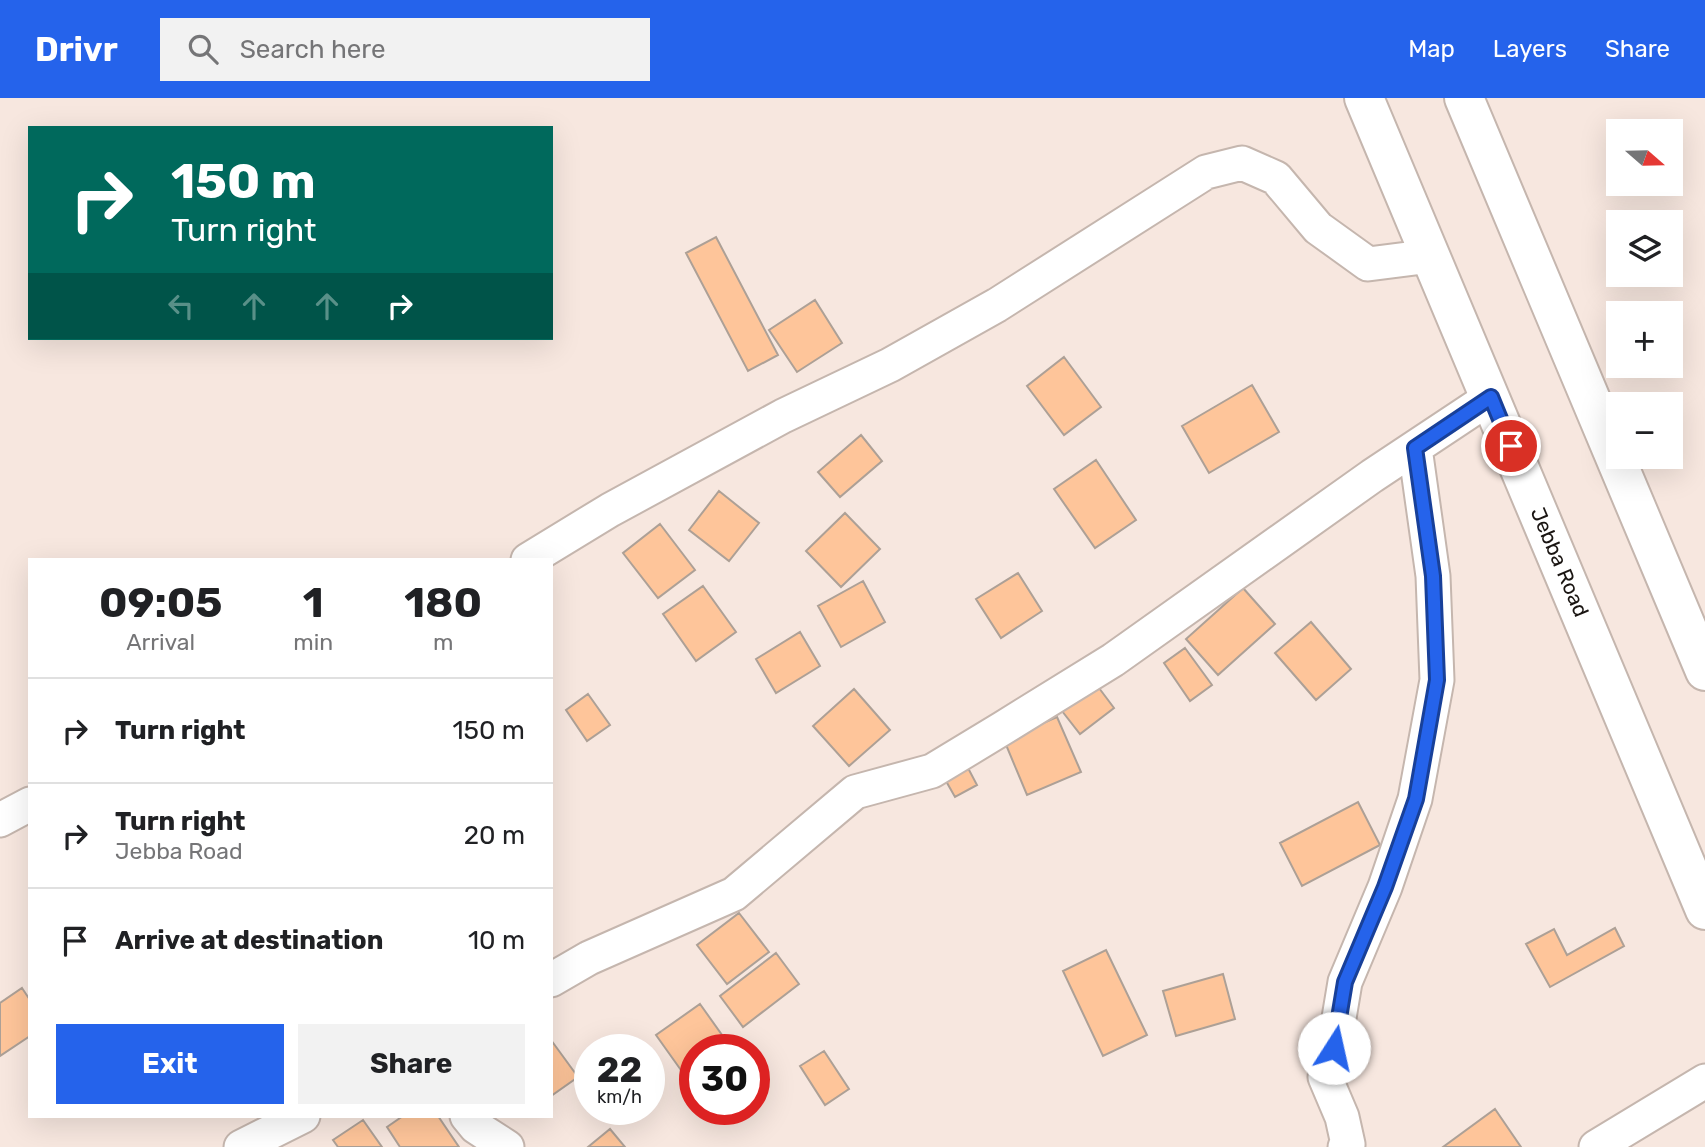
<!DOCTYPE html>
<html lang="en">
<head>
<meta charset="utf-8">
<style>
  body { margin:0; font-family:Rubik,sans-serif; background:#f2f2f2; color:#202124; height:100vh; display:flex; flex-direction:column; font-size:26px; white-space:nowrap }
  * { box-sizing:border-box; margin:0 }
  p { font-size:23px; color:#757577 }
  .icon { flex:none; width:38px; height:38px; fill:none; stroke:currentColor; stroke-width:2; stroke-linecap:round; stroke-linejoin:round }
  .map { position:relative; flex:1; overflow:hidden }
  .panel { position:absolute; left:28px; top:460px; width:525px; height:560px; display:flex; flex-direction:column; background:#fff; border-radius:0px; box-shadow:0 7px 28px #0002 }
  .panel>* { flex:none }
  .top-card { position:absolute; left:28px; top:28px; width:525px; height:214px; border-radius:0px; box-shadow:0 7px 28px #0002; background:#00695c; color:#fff; overflow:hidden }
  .needle { width:46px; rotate:110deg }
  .tools { position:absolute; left:1606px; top:21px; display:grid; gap:14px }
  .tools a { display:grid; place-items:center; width:77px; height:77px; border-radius:0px; background:#fff; box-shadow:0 7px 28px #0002; font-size:35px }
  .speed { position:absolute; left:574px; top:936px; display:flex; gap:14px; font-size:35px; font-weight:700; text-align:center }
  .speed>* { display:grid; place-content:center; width:91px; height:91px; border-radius:50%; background:#fff; box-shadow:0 7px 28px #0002; line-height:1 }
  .speed small { font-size:18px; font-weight:400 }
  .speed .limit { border:10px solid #d22; background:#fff; color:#111 }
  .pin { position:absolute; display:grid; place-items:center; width:60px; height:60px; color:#fff; margin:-30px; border:4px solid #fff; border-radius:50%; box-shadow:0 2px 7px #0007 }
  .me { position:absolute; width:77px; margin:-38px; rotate:10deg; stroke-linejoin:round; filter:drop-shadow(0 0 5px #0008) }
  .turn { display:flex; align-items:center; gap:24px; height:147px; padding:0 28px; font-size:32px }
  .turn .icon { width:91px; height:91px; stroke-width:2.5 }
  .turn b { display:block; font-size:49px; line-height:60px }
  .lanes { display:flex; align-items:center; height:66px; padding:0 28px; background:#0003; justify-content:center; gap:35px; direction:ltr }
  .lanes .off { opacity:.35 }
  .eta { display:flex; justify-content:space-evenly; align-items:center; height:119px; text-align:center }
  .eta b { font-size:42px; font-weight:700; line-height:49px }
  .button { display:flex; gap:14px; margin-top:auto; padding:14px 28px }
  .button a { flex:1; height:80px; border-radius:0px; background:#2563eb; color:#fff; font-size:28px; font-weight:700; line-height:80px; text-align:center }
  .button a+a { background:#f2f2f2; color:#202124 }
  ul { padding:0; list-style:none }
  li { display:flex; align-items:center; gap:21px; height:105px; padding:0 28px; border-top:2px solid #e0e0e0 }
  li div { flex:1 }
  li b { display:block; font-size:26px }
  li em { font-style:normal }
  header { display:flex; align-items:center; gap:42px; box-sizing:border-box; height:98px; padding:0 35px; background:#2563eb; color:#fff }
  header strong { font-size:33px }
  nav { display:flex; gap:38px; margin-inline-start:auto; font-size:24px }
  .search { width:490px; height:63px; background:#f2f2f2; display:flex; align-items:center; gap:18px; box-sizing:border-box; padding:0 24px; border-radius:0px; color:#757577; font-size:26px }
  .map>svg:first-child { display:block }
  .building { fill:#fec59a; stroke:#ada096; stroke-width:2 }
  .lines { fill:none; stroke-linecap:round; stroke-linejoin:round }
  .minor-casing { stroke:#c5b6ae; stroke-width:37 }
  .highway-casing { stroke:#c5b6ae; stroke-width:42 }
  .minor { stroke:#fff; stroke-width:33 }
  .highway { stroke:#fff; stroke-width:38 }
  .route-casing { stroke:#184099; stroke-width:18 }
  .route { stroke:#2563eb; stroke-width:12 }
  .labels { text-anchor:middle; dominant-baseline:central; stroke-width:5; stroke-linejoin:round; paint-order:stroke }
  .street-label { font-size:21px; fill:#1a1512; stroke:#fff }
</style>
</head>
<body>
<header>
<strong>Drivr</strong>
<div class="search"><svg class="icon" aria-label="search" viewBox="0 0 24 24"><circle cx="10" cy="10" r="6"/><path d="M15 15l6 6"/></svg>Search here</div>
<nav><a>Map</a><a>Layers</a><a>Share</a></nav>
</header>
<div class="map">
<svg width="1705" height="1049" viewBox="0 0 1705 1049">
  <rect width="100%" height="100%" fill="#f7e7df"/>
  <path class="building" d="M 716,139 L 778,257 L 748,273 L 686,155 Z
    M 815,202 L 842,245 L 797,274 L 769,232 Z
    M 1064,259 L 1101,309 L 1064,337 L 1027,288 Z
    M 1252,287 L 1279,334 L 1209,375 L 1182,328 Z
    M 861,337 L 882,363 L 840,399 L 818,374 Z
    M 1096,362 L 1136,422 L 1095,450 L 1054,391 Z
    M 719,393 L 759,425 L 729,463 L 689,432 Z
    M 845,415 L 880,451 L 841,489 L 806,453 Z
    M 660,426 L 695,472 L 658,500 L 623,455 Z
    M 1018,475 L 1042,513 L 1001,540 L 976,501 Z
    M 863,483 L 885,524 L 841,549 L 818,508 Z
    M 703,488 L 736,534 L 696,563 L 663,516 Z
    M 1243,490 L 1275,526 L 1218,577 L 1186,541 Z
    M 1311,524 L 1351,571 L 1316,602 L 1275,555 Z
    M 800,534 L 820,568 L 776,595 L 756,561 Z
    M 1185,550 L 1212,587 L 1190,603 L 1164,565 Z
    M 1096,586 L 1114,610 L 1080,636 L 1062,613 Z
    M 854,591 L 890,632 L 849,668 L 813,628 Z
    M 588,596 L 610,627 L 587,643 L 566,612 Z
    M 1057,619 L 1081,674 L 1027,697 L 1004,642 Z
    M 968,670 L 977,687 L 955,699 L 946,683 Z
    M 1358,704 L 1380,747 L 1302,788 L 1280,745 Z
    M 739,815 L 769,854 L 727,886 L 697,847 Z
    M 1615,830 L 1624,848 L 1550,889 L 1526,846 L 1554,831 L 1567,857 Z
    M 1106,852 L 1147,937 L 1103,958 L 1063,873 Z
    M 776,855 L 799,886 L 743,929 L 720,898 Z
    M 1223,876 L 1235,921 L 1176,938 L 1163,893 Z
    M 22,890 L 30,902 L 30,938 L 0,958 L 0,905 Z
    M 700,906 L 727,944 L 715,952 L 695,952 L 695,967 L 683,975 L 656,937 Z
    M 551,942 L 578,979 L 551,998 Z
    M 824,953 L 849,991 L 825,1007 L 800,968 Z
    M 1495,1011 L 1521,1049 L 1443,1049 Z
    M 403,1018 L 438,1018 L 459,1049 L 400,1049 L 387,1029 Z
    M 363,1022 L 382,1049 L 338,1049 L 333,1042 Z
    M 610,1031 L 625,1049 L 588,1049 Z"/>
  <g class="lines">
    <g class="minor-casing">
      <path id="minor" d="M 528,462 L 610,412 L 783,318 L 890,267 L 997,207 L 1206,74 L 1242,65 L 1276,80 L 1318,130 L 1368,166 L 1431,158
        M 0,722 L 30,706
        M 551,882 L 589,860 L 734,796 L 855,694 L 932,673 L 1003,630 L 1113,562 L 1372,378 L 1491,299
        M 467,1018 L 476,1029 L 507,1049
        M 241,1049 L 303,1018
        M 1345,1049 L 1348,1046 L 1342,1019 L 1325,979 L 1334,950 L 1345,884 L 1385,789 L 1415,701 L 1437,582 L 1433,478 L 1415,350
        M 1596,1049 L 1705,983"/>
    </g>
    <g class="highway-casing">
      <path id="highway" d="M 1364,0 L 1705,812
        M 1464,0 L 1705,573"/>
    </g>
    <use href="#minor" class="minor"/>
    <use href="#highway" class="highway"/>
  </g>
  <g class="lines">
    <g class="route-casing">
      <path id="route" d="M 1334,950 L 1345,884 L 1385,789 L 1416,701 L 1437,582 L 1433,478 L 1415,350 L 1491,299 L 1511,348"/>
    </g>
    <use href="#route" class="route"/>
  </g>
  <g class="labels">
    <g class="street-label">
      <text transform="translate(1560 464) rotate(67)">Jebba Road</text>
    </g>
  </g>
</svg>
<div class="tools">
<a><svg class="needle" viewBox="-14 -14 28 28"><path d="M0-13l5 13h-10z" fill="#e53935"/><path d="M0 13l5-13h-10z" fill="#757577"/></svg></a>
<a><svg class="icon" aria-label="layers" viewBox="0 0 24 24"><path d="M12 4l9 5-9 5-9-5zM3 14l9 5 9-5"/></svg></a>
<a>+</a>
<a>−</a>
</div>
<div class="speed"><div>22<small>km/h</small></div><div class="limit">30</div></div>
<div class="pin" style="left:1511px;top:348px;background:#d93025"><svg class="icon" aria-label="arrive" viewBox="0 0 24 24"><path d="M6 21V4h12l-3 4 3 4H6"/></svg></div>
<svg class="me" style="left:1334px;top:950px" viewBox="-20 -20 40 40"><circle r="19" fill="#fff"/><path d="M0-13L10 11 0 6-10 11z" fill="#2563eb"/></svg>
<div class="top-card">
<div class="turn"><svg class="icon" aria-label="right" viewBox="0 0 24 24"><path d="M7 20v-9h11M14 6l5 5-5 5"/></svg><div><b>150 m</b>Turn right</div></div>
<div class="lanes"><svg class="icon off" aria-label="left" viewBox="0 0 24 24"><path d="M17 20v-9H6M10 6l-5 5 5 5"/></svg><svg class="icon off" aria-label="ahead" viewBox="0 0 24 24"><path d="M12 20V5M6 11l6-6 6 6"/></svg><svg class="icon off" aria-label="ahead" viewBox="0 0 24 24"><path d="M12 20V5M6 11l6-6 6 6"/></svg><svg class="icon" aria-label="right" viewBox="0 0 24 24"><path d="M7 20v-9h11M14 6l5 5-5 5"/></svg></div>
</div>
<section class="panel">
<div class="eta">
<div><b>09:05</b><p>Arrival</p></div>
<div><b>1</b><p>min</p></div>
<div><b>180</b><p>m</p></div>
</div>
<ul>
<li><svg class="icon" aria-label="right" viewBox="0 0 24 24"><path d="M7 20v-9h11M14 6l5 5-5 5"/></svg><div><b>Turn right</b></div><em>150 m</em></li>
<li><svg class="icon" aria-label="right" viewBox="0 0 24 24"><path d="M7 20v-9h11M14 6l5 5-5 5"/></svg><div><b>Turn right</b><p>Jebba Road</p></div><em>20 m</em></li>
<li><svg class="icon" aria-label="arrive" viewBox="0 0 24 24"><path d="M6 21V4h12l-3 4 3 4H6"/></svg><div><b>Arrive at destination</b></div><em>10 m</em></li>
</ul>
<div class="button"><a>Exit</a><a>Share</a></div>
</section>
</div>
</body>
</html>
